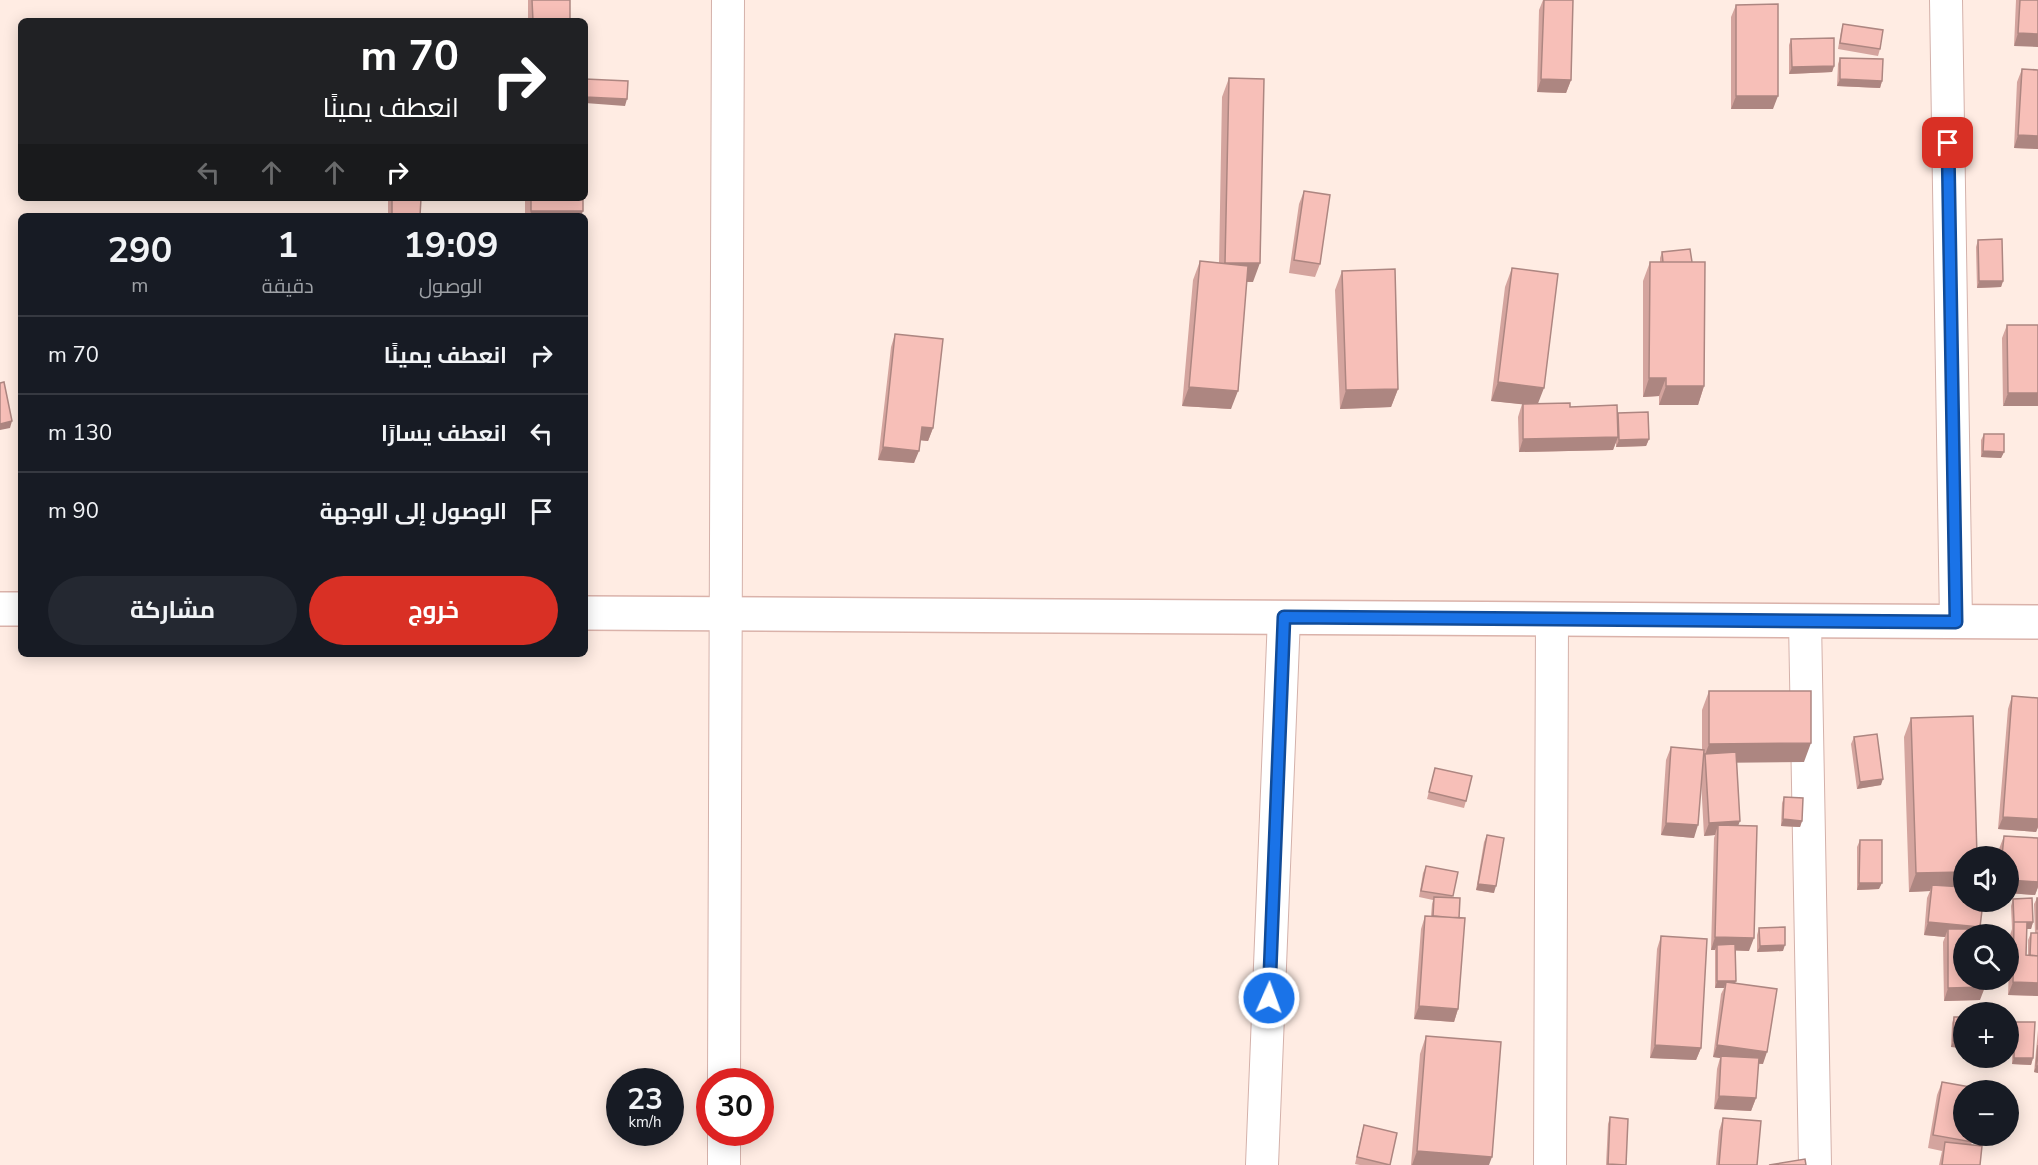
<!DOCTYPE html>
<html lang="ar">
<head>
<meta charset="utf-8">
<style>
  body { margin:0; font-family:"Nunito Sans",Cairo,sans-serif; background:#242831; color:#f1f3f6; direction:rtl; height:100vh; display:flex; flex-direction:column; font-size:22px; white-space:nowrap }
  * { box-sizing:border-box; margin:0 }
  p { font-size:20px; color:#9ea1a6 }
  .icon { flex:none; width:33px; height:33px; fill:none; stroke:currentColor; stroke-width:2; stroke-linecap:round; stroke-linejoin:round }
  .map { position:relative; flex:1; overflow:hidden; direction:ltr }
  .side { position:absolute; left:18px; top:213px; width:570px; height:444px; display:flex; flex-direction:column; background:#171b24; border-radius:9px; box-shadow:0 3px 15px #0003; direction:rtl }
  .side>* { flex:none }
  .hud { position:absolute; left:18px; top:18px; width:570px; height:183px; border-radius:9px; box-shadow:0 3px 15px #0003; direction:rtl; background:#202124; color:#fff; overflow:hidden }
  .controls { position:absolute; left:1953px; top:846px; display:grid; gap:12px }
  .controls a { display:grid; place-items:center; width:66px; height:66px; border-radius:50%; background:#171b24; box-shadow:0 3px 15px #0003; font-size:30px }
  .speed { position:absolute; left:606px; top:1068px; display:flex; gap:12px; font-size:30px; font-weight:700; text-align:center }
  .speed>* { display:grid; place-content:center; width:78px; height:78px; border-radius:50%; background:#171b24; box-shadow:0 3px 15px #0003; line-height:1 }
  .speed small { font-size:15px; font-weight:400 }
  .speed .limit { border:9px solid #d22; background:#fff; color:#111 }
  .pin { position:absolute; display:grid; place-items:center; width:51px; height:51px; color:#fff; margin:-26px; border-radius:12px; box-shadow:0 3px 9px #0006 }
  .me { position:absolute; width:66px; margin:-33px; rotate:2deg; stroke-linejoin:round; filter:drop-shadow(0 0 4px #0008) }
  .turn { display:flex; align-items:center; gap:21px; height:126px; padding:0 30px; font-size:27px }
  .turn .icon { width:78px; height:78px; stroke-width:2.5 }
  .turn b { display:block; font-size:42px; line-height:51px }
  .lanes { display:flex; align-items:center; height:57px; padding:0 30px; background:#0003; justify-content:center; gap:30px; direction:ltr }
  .lanes .off { opacity:.35 }
  .eta { display:flex; justify-content:space-evenly; align-items:center; height:102px; text-align:center }
  .eta b { font-size:36px; font-weight:700; line-height:42px }
  .primary-button { display:flex; gap:12px; margin-top:auto; padding:12px 30px }
  .primary-button a { flex:1; height:69px; border-radius:36px; background:#d93025; color:#fff; font-size:24px; font-weight:700; line-height:69px; text-align:center }
  .primary-button a+a { background:#242831; color:#f1f3f6 }
  ul { padding:0; list-style:none }
  li { display:flex; align-items:center; gap:18px; height:78px; padding:0 30px; border-top:2px solid #363941 }
  li div { flex:1 }
  li b { display:block; font-size:22px }
  li em { font-style:normal }
  .map>svg:first-child { display:block }
  .lines { fill:none; stroke-linecap:round; stroke-linejoin:round }
  .street-casing { stroke:#d4b1aa; stroke-width:34 }
  .secondary-casing { stroke:#dab2aa; stroke-width:36 }
  .street { stroke:#fff; stroke-width:32 }
  .secondary { stroke:#fff; stroke-width:33 }
  .wall { fill:#d4a49e }
  .shaded-wall { fill:#ad8681 }
  .building { fill:#f7bfb8; stroke:#ad8681; stroke-width:1.5 }
  .route-casing { stroke:#114b97; stroke-width:15 }
  .route { stroke:#1a73e8; stroke-width:10 }
</style>
</head>
<body>
<div class="map">
<svg width="2038" height="1165" viewBox="0 0 2038 1165">
  <rect width="100%" height="100%" fill="#ffece3"/>
  <g class="lines">
    <g class="street-casing">
      <path id="street" d="M 1946,0 L 1956,622
        M 1805,621 L 1815,1165
        M 724,1082 L 728,0
        M 724,1165 L 724,1132
        M 1262,1165 L 1284,617
        M 1550,1165 L 1552,619"/>
    </g>
    <g class="secondary-casing">
      <path id="secondary" d="M 0,609 L 21,609
        M 585,613 L 2038,622"/>
    </g>
    <use href="#street" class="street"/>
    <use href="#secondary" class="secondary"/>
  </g>
  <path class="wall" d="M 528,0 L 570,0 L 570,21 L 528,21 Z
    M 1543,0 L 1573,0 L 1571,80 L 1566,93 L 1537,92 L 1539,10 Z
    M 2016,0 L 2038,0 L 2014,46 Z
    M 1736,5 L 1773,109 L 1731,109 L 1731,17 Z
    M 1843,24 L 1880,49 L 1878,56 L 1838,49 L 1841,31 Z
    M 1791,39 L 1834,66 L 1832,72 L 1789,74 L 1789,45 Z
    M 1840,58 L 1882,81 L 1880,88 L 1837,86 L 1838,64 Z
    M 2022,69 L 2038,70 L 2038,149 L 2014,148 L 2017,82 Z
    M 1229,78 L 1253,282 L 1247,282 L 1231,409 L 1182,406 L 1193,280 L 1200,261 L 1219,263 L 1222,97 Z
    M 1304,191 L 1320,264 L 1315,277 L 1289,273 L 1299,204 Z
    M 388,198 L 421,198 L 420,216 L 388,216 Z
    M 525,198 L 583,198 L 581,216 L 525,216 Z
    M 1978,240 L 2003,281 L 2001,287 L 1977,288 L 1976,247 Z
    M 1662,252 L 1704,386 L 1698,405 L 1659,405 L 1659,396 L 1643,397 L 1643,281 L 1650,262 L 1660,262 L 1660,258 Z
    M 1512,268 L 1538,403 L 1570,407 L 1617,415 L 1649,439 L 1646,446 L 1616,447 L 1616,442 L 1613,450 L 1519,452 L 1518,417 L 1522,404 L 1491,401 L 1505,287 Z
    M 1342,271 L 1398,389 L 1391,407 L 1340,409 L 1335,290 Z
    M 2007,325 L 2038,325 L 2003,406 L 2002,338 Z
    M 895,334 L 933,428 L 928,441 L 920,440 L 914,463 L 878,460 L 891,347 Z
    M 1984,434 L 2004,452 L 2001,458 L 1981,457 L 1981,440 Z
    M 1709,691 L 1804,762 L 1737,762 L 1738,826 L 1749,951 L 1736,950 L 1735,983 L 1763,1064 L 1758,1064 L 1756,1098 L 1751,1111 L 1714,1109 L 1717,1069 L 1720,1058 L 1713,1057 L 1721,994 L 1724,988 L 1715,988 L 1715,950 L 1711,950 L 1714,838 L 1715,835 L 1704,836 L 1701,780 L 1694,838 L 1661,835 L 1666,760 L 1671,747 L 1702,750 L 1702,710 Z
    M 2012,696 L 2038,698 L 2038,827 L 2036,832 L 1998,829 L 2008,709 Z
    M 1911,718 L 1964,856 L 1980,927 L 1980,1000 L 1944,1001 L 1943,942 L 1945,937 L 1924,935 L 1927,898 L 1930,891 L 1909,892 L 1904,737 Z
    M 1854,737 L 1881,785 L 1857,789 L 1851,744 Z
    M 1435,768 L 1466,801 L 1464,808 L 1427,799 Z
    M 1784,797 L 1802,821 L 1800,827 L 1781,826 L 1782,803 Z
    M 1487,835 L 1494,893 L 1476,890 L 1484,842 Z
    M 2004,836 L 2038,838 L 2038,887 L 2035,895 L 2008,893 L 2008,856 L 1999,856 L 1999,849 Z
    M 1860,840 L 1879,889 L 1857,890 L 1857,847 Z
    M 1426,866 L 1458,872 L 1452,898 L 1459,918 L 1458,1009 L 1454,1022 L 1414,1019 L 1421,929 L 1425,916 L 1431,916 L 1432,904 L 1433,900 L 1419,897 L 1423,873 Z
    M 2037,898 L 2038,898 L 2038,996 L 2008,995 L 2010,935 L 2012,929 L 2011,906 L 2013,899 L 2033,922 L 2031,929 L 2027,929 L 2026,955 L 2028,955 L 2028,940 L 2031,933 L 2035,933 L 2034,904 Z
    M 1759,928 L 1783,951 L 1757,952 L 1757,935 Z
    M 1661,936 L 1701,1048 L 1696,1060 L 1650,1058 L 1657,949 Z
    M 1954,1017 L 1964,1017 L 1964,1048 L 1951,1047 L 1952,1023 Z
    M 2015,1022 L 2033,1058 L 2031,1065 L 2012,1064 L 2013,1028 Z
    M 2038,1030 L 2038,1073 L 2034,1072 Z
    M 1426,1036 L 1489,1165 L 1411,1165 L 1420,1054 Z
    M 1942,1082 L 1972,1142 L 1971,1145 L 1980,1165 L 1939,1165 L 1942,1151 L 1928,1148 L 1937,1095 Z
    M 1610,1117 L 1626,1165 L 1606,1165 L 1608,1124 Z
    M 1723,1118 L 1757,1165 L 1716,1165 L 1719,1131 Z
    M 1364,1125 L 1390,1165 L 1360,1165 L 1355,1164 L 1362,1132 Z"/>
  <path class="shaded-wall" d="M 2018,33 L 2038,34 L 2038,47 L 2014,46 Z
    M 1834,66 L 1832,72 L 1789,74 L 1792,67 Z
    M 1541,79 L 1571,80 L 1566,93 L 1537,92 Z
    M 1840,79 L 1882,81 L 1880,88 L 1837,86 Z
    M 1736,96 L 1778,96 L 1773,109 L 1731,109 Z
    M 585,97 L 627,99 L 625,106 L 585,103 Z
    M 2018,135 L 2038,136 L 2038,149 L 2014,148 Z
    M 531,211 L 583,211 L 581,216 L 530,216 Z
    M 1225,263 L 1260,263 L 1253,282 L 1218,281 Z
    M 1979,281 L 2003,281 L 2001,287 L 1977,288 Z
    M 1649,378 L 1666,378 L 1659,396 L 1643,397 Z
    M 1498,382 L 1544,388 L 1537,406 L 1491,401 Z
    M 1666,386 L 1704,386 L 1698,405 L 1659,405 Z
    M 1189,387 L 1238,391 L 1231,409 L 1182,406 Z
    M 1398,389 L 1391,407 L 1340,409 L 1346,390 Z
    M 2008,393 L 2038,393 L 2038,406 L 2003,406 Z
    M 12,421 L 10,428 L 0,430 L 0,424 Z
    M 922,427 L 933,428 L 928,441 L 917,440 Z
    M 1618,437 L 1613,450 L 1519,452 L 1523,439 Z
    M 1649,439 L 1646,446 L 1616,447 L 1619,440 Z
    M 883,447 L 919,451 L 914,463 L 878,460 Z
    M 1983,451 L 2004,452 L 2001,458 L 1981,457 Z
    M 1811,743 L 1804,762 L 1706,763 L 1705,754 L 1702,763 L 1709,744 Z
    M 1883,779 L 1881,785 L 1857,789 L 1860,782 Z
    M 2003,817 L 2038,819 L 2038,827 L 2036,832 L 1998,829 Z
    M 1783,819 L 1802,821 L 1800,827 L 1781,826 Z
    M 1740,821 L 1735,834 L 1718,825 L 1715,835 L 1704,836 L 1709,823 Z
    M 1666,823 L 1698,825 L 1694,838 L 1661,835 Z
    M 1964,872 L 1964,890 L 1932,885 L 1930,891 L 1909,892 L 1916,873 Z
    M 2008,880 L 2038,882 L 2038,887 L 2035,895 L 2008,893 Z
    M 1859,883 L 1882,883 L 1879,889 L 1857,890 Z
    M 1478,884 L 1496,886 L 1494,893 L 1476,890 Z
    M 1928,922 L 1980,927 L 1978,934 L 1948,929 L 1945,937 L 1924,935 Z
    M 2014,922 L 2033,922 L 2031,929 L 2014,929 Z
    M 1715,937 L 1754,938 L 1749,951 L 1717,950 L 1717,945 L 1715,950 L 1711,950 Z
    M 1785,945 L 1783,951 L 1757,952 L 1760,946 Z
    M 1717,981 L 1736,981 L 1734,987 L 1726,982 L 1724,988 L 1715,988 Z
    M 2013,982 L 2038,983 L 2038,996 L 2008,995 Z
    M 1985,987 L 1980,1000 L 1944,1001 L 1948,988 Z
    M 1419,1006 L 1458,1009 L 1454,1022 L 1414,1019 Z
    M 1953,1041 L 1964,1041 L 1964,1048 L 1951,1047 Z
    M 1655,1045 L 1701,1048 L 1696,1060 L 1650,1058 Z
    M 1717,1045 L 1767,1052 L 1763,1064 L 1721,1059 L 1721,1056 L 1720,1058 L 1713,1057 Z
    M 2014,1058 L 2033,1058 L 2031,1065 L 2012,1064 Z
    M 2036,1066 L 2038,1066 L 2038,1073 L 2034,1072 Z
    M 1719,1096 L 1756,1098 L 1751,1111 L 1714,1109 Z
    M 1417,1151 L 1492,1157 L 1489,1165 L 1412,1165 Z"/>
  <path class="building" d="M 532,0 L 570,0 L 570,21 L 533,21 Z
    M 1544,0 L 1573,0 L 1571,80 L 1541,79 Z
    M 2020,0 L 2038,0 L 2038,34 L 2018,33 Z
    M 1778,4 L 1778,96 L 1736,96 L 1736,5 Z
    M 1843,24 L 1883,30 L 1880,49 L 1840,43 Z
    M 1834,38 L 1834,66 L 1792,67 L 1791,39 Z
    M 1840,58 L 1883,59 L 1882,81 L 1840,79 Z
    M 2022,69 L 2038,70 L 2038,136 L 2018,135 Z
    M 1229,78 L 1264,79 L 1260,263 L 1225,263 Z
    M 585,79 L 628,81 L 627,99 L 585,97 Z
    M 1304,191 L 1330,195 L 1320,264 L 1294,260 Z
    M 392,198 L 421,198 L 420,216 L 392,216 Z
    M 531,198 L 583,198 L 583,211 L 531,211 Z
    M 2002,239 L 2003,281 L 1979,281 L 1978,240 Z
    M 1690,249 L 1692,262 L 1663,262 L 1662,252 Z
    M 1200,261 L 1248,266 L 1238,391 L 1189,387 Z
    M 1650,262 L 1705,262 L 1704,386 L 1666,386 L 1666,378 L 1649,378 Z
    M 1512,268 L 1558,274 L 1544,388 L 1498,382 Z
    M 1395,269 L 1398,389 L 1346,390 L 1342,271 Z
    M 2007,325 L 2038,325 L 2038,393 L 2008,393 Z
    M 895,334 L 943,339 L 933,428 L 922,427 L 919,451 L 883,447 Z
    M 4,382 L 12,421 L 0,424 L 0,383 Z
    M 1570,403 L 1570,407 L 1617,405 L 1618,437 L 1523,439 L 1523,404 Z
    M 1648,412 L 1649,439 L 1619,440 L 1618,413 Z
    M 1984,434 L 2004,434 L 2004,452 L 1983,451 Z
    M 1709,691 L 1811,691 L 1811,743 L 1709,744 Z
    M 2012,696 L 2038,698 L 2038,819 L 2003,817 Z
    M 1973,716 L 1977,856 L 1964,856 L 1964,872 L 1916,873 L 1911,718 Z
    M 1877,734 L 1883,779 L 1860,782 L 1854,737 Z
    M 1671,747 L 1704,750 L 1698,825 L 1666,823 Z
    M 1736,752 L 1740,821 L 1709,823 L 1705,754 Z
    M 1435,768 L 1472,776 L 1466,801 L 1429,792 Z
    M 1784,797 L 1803,798 L 1802,821 L 1783,819 Z
    M 1718,825 L 1757,826 L 1754,938 L 1715,937 Z
    M 1487,835 L 1504,838 L 1496,886 L 1478,884 Z
    M 2004,836 L 2038,838 L 2038,882 L 2008,880 L 2008,856 L 2002,856 Z
    M 1860,840 L 1882,840 L 1882,883 L 1859,883 Z
    M 1426,866 L 1458,872 L 1453,896 L 1421,891 Z
    M 1932,885 L 1964,887 L 1964,902 L 1983,902 L 1980,927 L 1928,922 Z
    M 1434,897 L 1460,898 L 1459,918 L 1433,916 Z
    M 2032,898 L 2033,922 L 2014,922 L 2013,899 Z
    M 2037,898 L 2038,898 L 2038,929 L 2037,929 Z
    M 1425,916 L 1465,918 L 1458,1009 L 1419,1006 Z
    M 2014,922 L 2027,922 L 2026,955 L 2038,956 L 2038,983 L 2013,982 Z
    M 1785,927 L 1785,945 L 1760,946 L 1759,928 Z
    M 1948,929 L 1984,929 L 1985,934 L 1964,934 L 1964,980 L 1985,980 L 1985,987 L 1948,988 Z
    M 2031,933 L 2038,933 L 2038,956 L 2030,955 Z
    M 1661,936 L 1707,939 L 1701,1048 L 1655,1045 Z
    M 1735,944 L 1736,981 L 1717,981 L 1717,945 Z
    M 1726,982 L 1777,989 L 1767,1052 L 1717,1045 Z
    M 1954,1017 L 1964,1017 L 1964,1041 L 1953,1041 Z
    M 2015,1022 L 2035,1022 L 2033,1058 L 2014,1058 Z
    M 1426,1036 L 1501,1042 L 1492,1157 L 1417,1151 Z
    M 2038,1045 L 2038,1066 L 2036,1066 Z
    M 1721,1056 L 1759,1058 L 1756,1098 L 1719,1096 Z
    M 1942,1082 L 1981,1089 L 1981,1090 L 1964,1090 L 1964,1136 L 1973,1136 L 1972,1142 L 1933,1135 Z
    M 1610,1117 L 1628,1119 L 1626,1165 L 1608,1164 Z
    M 1723,1118 L 1761,1121 L 1757,1165 L 1719,1165 Z
    M 1364,1125 L 1397,1133 L 1390,1165 L 1357,1157 Z
    M 1945,1142 L 1982,1146 L 1980,1165 L 1942,1165 Z
    M 1805,1159 L 1806,1165 L 1769,1165 Z"/>
  <g class="lines">
    <g class="route-casing">
      <path id="route" d="M 1269,998 L 1284,617 L 1956,622 L 1948,143"/>
    </g>
    <use href="#route" class="route"/>
  </g>
</svg>
<div class="controls">
<a><svg class="icon" aria-label="sound" viewBox="0 0 24 24"><path d="M4 9h4l5-4v14l-5-4H4zM17 9q2 3 0 6"/></svg></a>
<a><svg class="icon" aria-label="search" viewBox="0 0 24 24"><circle cx="10" cy="10" r="6"/><path d="M15 15l6 6"/></svg></a>
<a>+</a>
<a>−</a>
</div>
<div class="speed"><div>23<small>km/h</small></div><div class="limit">30</div></div>
<div class="pin" style="left:1948px;top:143px;background:#d93025"><svg class="icon" aria-label="arrive" viewBox="0 0 24 24"><path d="M6 21V4h12l-3 4 3 4H6"/></svg></div>
<svg class="me" style="left:1269px;top:998px" viewBox="-20 -20 40 40"><circle r="17" fill="#1a73e8" stroke="#fff" stroke-width="3"/><path d="M0-11L8 9 0 5-8 9z" fill="#fff"/></svg>
<div class="hud">
<div class="turn"><svg class="icon" aria-label="right" viewBox="0 0 24 24"><path d="M7 20v-9h11M14 6l5 5-5 5"/></svg><div><b>70 m</b>انعطف يمينًا</div></div>
<div class="lanes"><svg class="icon off" aria-label="left" viewBox="0 0 24 24"><path d="M17 20v-9H6M10 6l-5 5 5 5"/></svg><svg class="icon off" aria-label="ahead" viewBox="0 0 24 24"><path d="M12 20V5M6 11l6-6 6 6"/></svg><svg class="icon off" aria-label="ahead" viewBox="0 0 24 24"><path d="M12 20V5M6 11l6-6 6 6"/></svg><svg class="icon" aria-label="right" viewBox="0 0 24 24"><path d="M7 20v-9h11M14 6l5 5-5 5"/></svg></div>
</div>
<section class="side">
<div class="eta">
<div><b>19:09</b><p>الوصول</p></div>
<div><b>1</b><p>دقيقة</p></div>
<div><b>290</b><p>m</p></div>
</div>
<ul>
<li><svg class="icon" aria-label="right" viewBox="0 0 24 24"><path d="M7 20v-9h11M14 6l5 5-5 5"/></svg><div><b>انعطف يمينًا</b></div><em>70 m</em></li>
<li><svg class="icon" aria-label="left" viewBox="0 0 24 24"><path d="M17 20v-9H6M10 6l-5 5 5 5"/></svg><div><b>انعطف يسارًا</b></div><em>130 m</em></li>
<li><svg class="icon" aria-label="arrive" viewBox="0 0 24 24"><path d="M6 21V4h12l-3 4 3 4H6"/></svg><div><b>الوصول إلى الوجهة</b></div><em>90 m</em></li>
</ul>
<div class="primary-button"><a>خروج</a><a>مشاركة</a></div>
</section>
</div>
</body>
</html>
